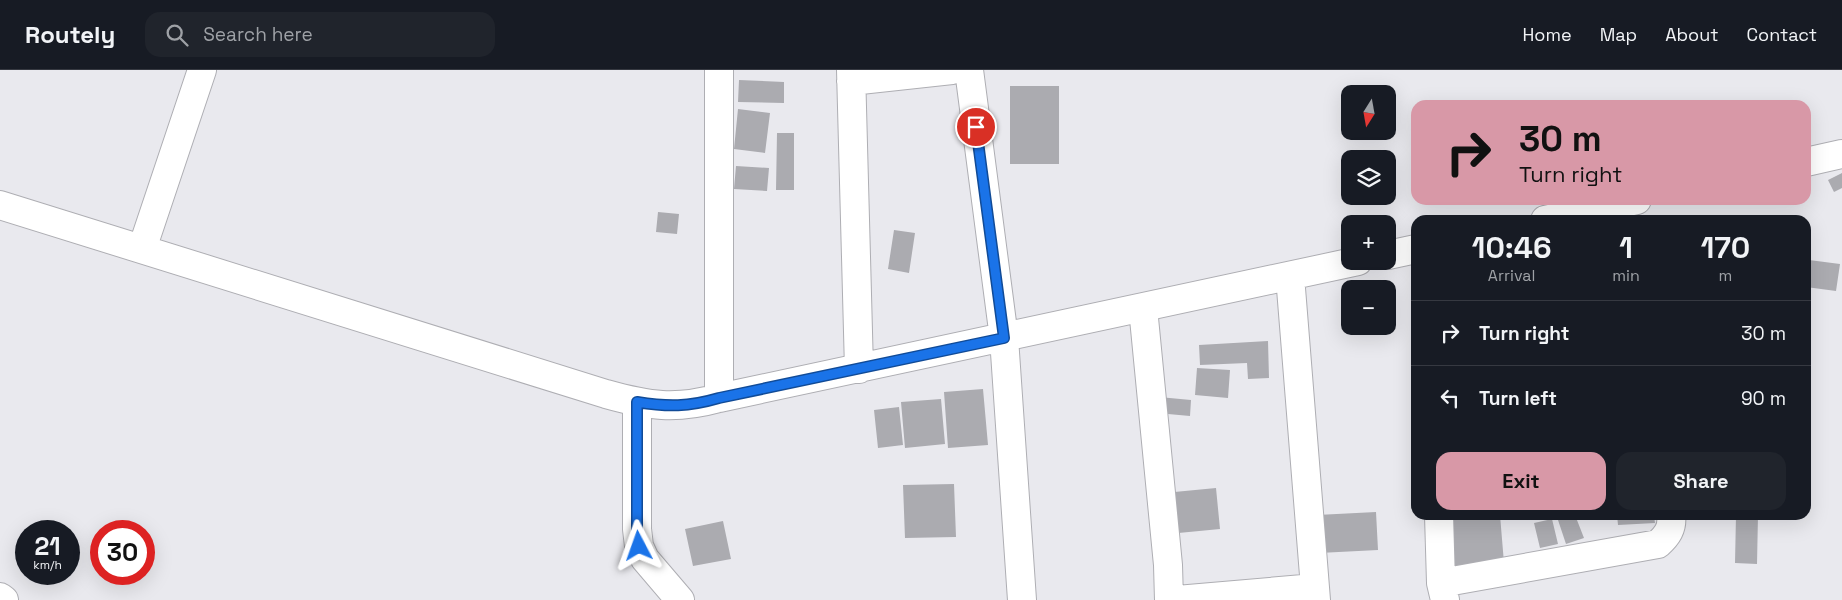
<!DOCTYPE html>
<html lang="en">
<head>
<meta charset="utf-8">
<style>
  body { margin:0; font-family:"Space Grotesk",sans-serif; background:#20242c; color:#f1f3f6; height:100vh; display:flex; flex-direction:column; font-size:19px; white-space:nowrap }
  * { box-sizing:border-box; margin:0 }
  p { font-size:16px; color:#9ea1a6 }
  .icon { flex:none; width:28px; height:28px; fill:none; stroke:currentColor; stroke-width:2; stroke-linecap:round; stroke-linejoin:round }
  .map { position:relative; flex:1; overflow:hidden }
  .panel { position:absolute; left:1411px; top:145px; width:400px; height:305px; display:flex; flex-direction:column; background:#171b24; border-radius:15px; box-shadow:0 5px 20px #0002 }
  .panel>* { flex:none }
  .banner { position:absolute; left:1411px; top:30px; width:400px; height:105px; border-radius:15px; box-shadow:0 5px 20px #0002; background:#d898a7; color:#111; overflow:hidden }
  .needle { width:32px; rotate:191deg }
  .controls { position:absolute; left:1341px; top:15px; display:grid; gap:10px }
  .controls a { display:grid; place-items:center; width:55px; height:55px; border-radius:10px; background:#171b24; box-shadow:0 5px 20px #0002; font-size:25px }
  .speed { position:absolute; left:15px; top:450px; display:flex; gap:10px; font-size:25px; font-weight:700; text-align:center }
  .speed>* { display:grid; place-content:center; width:65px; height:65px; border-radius:50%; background:#171b24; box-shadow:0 5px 20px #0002; line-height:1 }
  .speed small { font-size:12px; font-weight:400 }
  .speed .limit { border:8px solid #d22; background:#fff; color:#111 }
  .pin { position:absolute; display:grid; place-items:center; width:42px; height:42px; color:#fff; margin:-21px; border:2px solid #fff; border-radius:50%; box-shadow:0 1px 5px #0007 }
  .me { position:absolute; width:55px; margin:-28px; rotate:356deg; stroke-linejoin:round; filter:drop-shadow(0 0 4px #0008) }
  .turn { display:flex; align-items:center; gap:18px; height:105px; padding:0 25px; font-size:22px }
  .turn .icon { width:65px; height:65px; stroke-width:2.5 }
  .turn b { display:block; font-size:35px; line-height:42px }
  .eta { display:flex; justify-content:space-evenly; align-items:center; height:85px; text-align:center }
  .eta b { font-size:30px; font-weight:700; line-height:35px }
  .button { display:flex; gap:10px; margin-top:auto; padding:10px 25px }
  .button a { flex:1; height:58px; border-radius:15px; background:#d898a7; color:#111; font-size:20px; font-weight:700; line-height:58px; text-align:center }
  .button a+a { background:#20242c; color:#f1f3f6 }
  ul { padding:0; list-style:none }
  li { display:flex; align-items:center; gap:15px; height:65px; padding:0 25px; border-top:1px solid #363941 }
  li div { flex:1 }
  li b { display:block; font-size:19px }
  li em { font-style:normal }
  header { display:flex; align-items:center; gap:30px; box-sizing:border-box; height:70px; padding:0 25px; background:#171b24; border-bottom:1px solid #363941 }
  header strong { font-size:24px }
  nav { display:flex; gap:28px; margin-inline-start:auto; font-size:18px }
  .search { width:350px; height:45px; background:#20242c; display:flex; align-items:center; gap:12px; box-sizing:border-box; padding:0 18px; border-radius:15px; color:#9ea1a6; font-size:19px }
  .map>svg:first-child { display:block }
  .building { fill:#ababb0 }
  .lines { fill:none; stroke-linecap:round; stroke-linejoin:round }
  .minor-casing { stroke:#aeaeb3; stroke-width:30 }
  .minor { stroke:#fff; stroke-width:28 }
  .route-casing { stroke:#114b97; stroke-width:12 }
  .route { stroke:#1a73e8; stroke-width:9 }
</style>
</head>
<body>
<header>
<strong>Routely</strong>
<div class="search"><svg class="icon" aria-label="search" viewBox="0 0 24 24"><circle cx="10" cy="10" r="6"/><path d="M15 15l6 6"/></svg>Search here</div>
<nav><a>Home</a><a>Map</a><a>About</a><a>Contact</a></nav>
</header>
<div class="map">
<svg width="1842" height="530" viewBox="0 0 1842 530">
  <rect width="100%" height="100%" fill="#e9e9ee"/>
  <path class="building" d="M 739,10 L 784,12 L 784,33 L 738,32 Z
    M 1010,16 L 1059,16 L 1059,94 L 1010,94 Z
    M 738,39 L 770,43 L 765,83 L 734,79 Z
    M 777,63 L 794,63 L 794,120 L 776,120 Z
    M 736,96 L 769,98 L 767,121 L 734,119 Z
    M 1842,103 L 1842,118 L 1834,122 L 1828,110 Z
    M 658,142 L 679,144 L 677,164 L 656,162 Z
    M 894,160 L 915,163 L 909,203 L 888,199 Z
    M 1809,190 L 1840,194 L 1836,221 L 1806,217 Z
    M 1268,271 L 1269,308 L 1248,309 L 1247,293 L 1200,295 L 1199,275 Z
    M 1197,298 L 1230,300 L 1228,328 L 1195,325 Z
    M 983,319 L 988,375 L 948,378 L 944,322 Z
    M 1159,327 L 1191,330 L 1190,346 L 1157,343 Z
    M 941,329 L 945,374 L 905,378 L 901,332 Z
    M 899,337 L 903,375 L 878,378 L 874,340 Z
    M 954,414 L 956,467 L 905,468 L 903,415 Z
    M 1216,418 L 1220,459 L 1168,464 L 1164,423 Z
    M 1376,442 L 1378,480 L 1319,483 L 1317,445 Z
    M 1500,445 L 1504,493 L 1454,497 L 1450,448 Z
    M 1575,445 L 1584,468 L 1566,474 L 1558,450 Z
    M 1617,445 L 1654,445 L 1655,453 L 1618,455 Z
    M 1736,445 L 1758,445 L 1757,494 L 1735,493 Z
    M 1552,449 L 1558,474 L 1540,478 L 1534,453 Z
    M 723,451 L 731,489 L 693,496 L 685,459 Z"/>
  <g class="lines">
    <g class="minor-casing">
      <path id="minor" d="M 851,0 L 859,299
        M 969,0 L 1004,268 L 1022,530
        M 851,11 L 952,0
        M 1806,92 L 1842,84
        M 0,135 L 606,324 C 649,336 675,340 719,328 L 1358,191
        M 1545,150 L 1637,130
        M 142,179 L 202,0
        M 1388,185 L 1416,179
        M 1290,206 L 1316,530
        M 1143,238 L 1168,495 L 1169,530
        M 719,328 L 719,0
        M 637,332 L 637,459 L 639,476 L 645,489 L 680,530
        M 1439,445 L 1441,513 L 1445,530
        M 1441,513 L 1658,474 C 1667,466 1673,458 1671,445
        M 0,527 L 4,530
        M 1177,530 L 1315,518"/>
    </g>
    <use href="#minor" class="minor"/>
  </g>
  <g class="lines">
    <g class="route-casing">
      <path id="route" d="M 639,476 L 637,460 L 637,332 C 668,337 688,337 719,328 L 1004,268 L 976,57"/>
    </g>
    <use href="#route" class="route"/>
  </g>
</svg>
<div class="controls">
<a><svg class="needle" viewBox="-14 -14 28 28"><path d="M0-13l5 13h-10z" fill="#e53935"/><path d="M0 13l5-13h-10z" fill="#9ea1a6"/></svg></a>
<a><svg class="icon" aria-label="layers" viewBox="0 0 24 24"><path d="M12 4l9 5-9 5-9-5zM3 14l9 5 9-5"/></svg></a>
<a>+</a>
<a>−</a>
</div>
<div class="speed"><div>21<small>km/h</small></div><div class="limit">30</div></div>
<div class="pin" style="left:976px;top:57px;background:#d93025"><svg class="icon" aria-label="arrive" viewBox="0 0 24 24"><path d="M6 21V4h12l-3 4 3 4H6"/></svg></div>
<svg class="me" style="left:639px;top:476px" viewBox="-20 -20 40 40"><path d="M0-17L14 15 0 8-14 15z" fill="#1a73e8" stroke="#fff" stroke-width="4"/></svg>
<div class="banner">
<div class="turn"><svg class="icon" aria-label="right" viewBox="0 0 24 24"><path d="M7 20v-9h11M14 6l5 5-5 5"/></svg><div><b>30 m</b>Turn right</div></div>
</div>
<section class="panel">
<div class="eta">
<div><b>10:46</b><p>Arrival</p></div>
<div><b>1</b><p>min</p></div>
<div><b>170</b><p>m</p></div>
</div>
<ul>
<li><svg class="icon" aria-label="right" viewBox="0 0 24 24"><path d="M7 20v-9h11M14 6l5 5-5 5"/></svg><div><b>Turn right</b></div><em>30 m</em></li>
<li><svg class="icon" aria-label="left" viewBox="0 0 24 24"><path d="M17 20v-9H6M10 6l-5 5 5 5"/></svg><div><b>Turn left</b></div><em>90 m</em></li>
</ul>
<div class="button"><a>Exit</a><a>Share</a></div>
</section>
</div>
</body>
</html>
